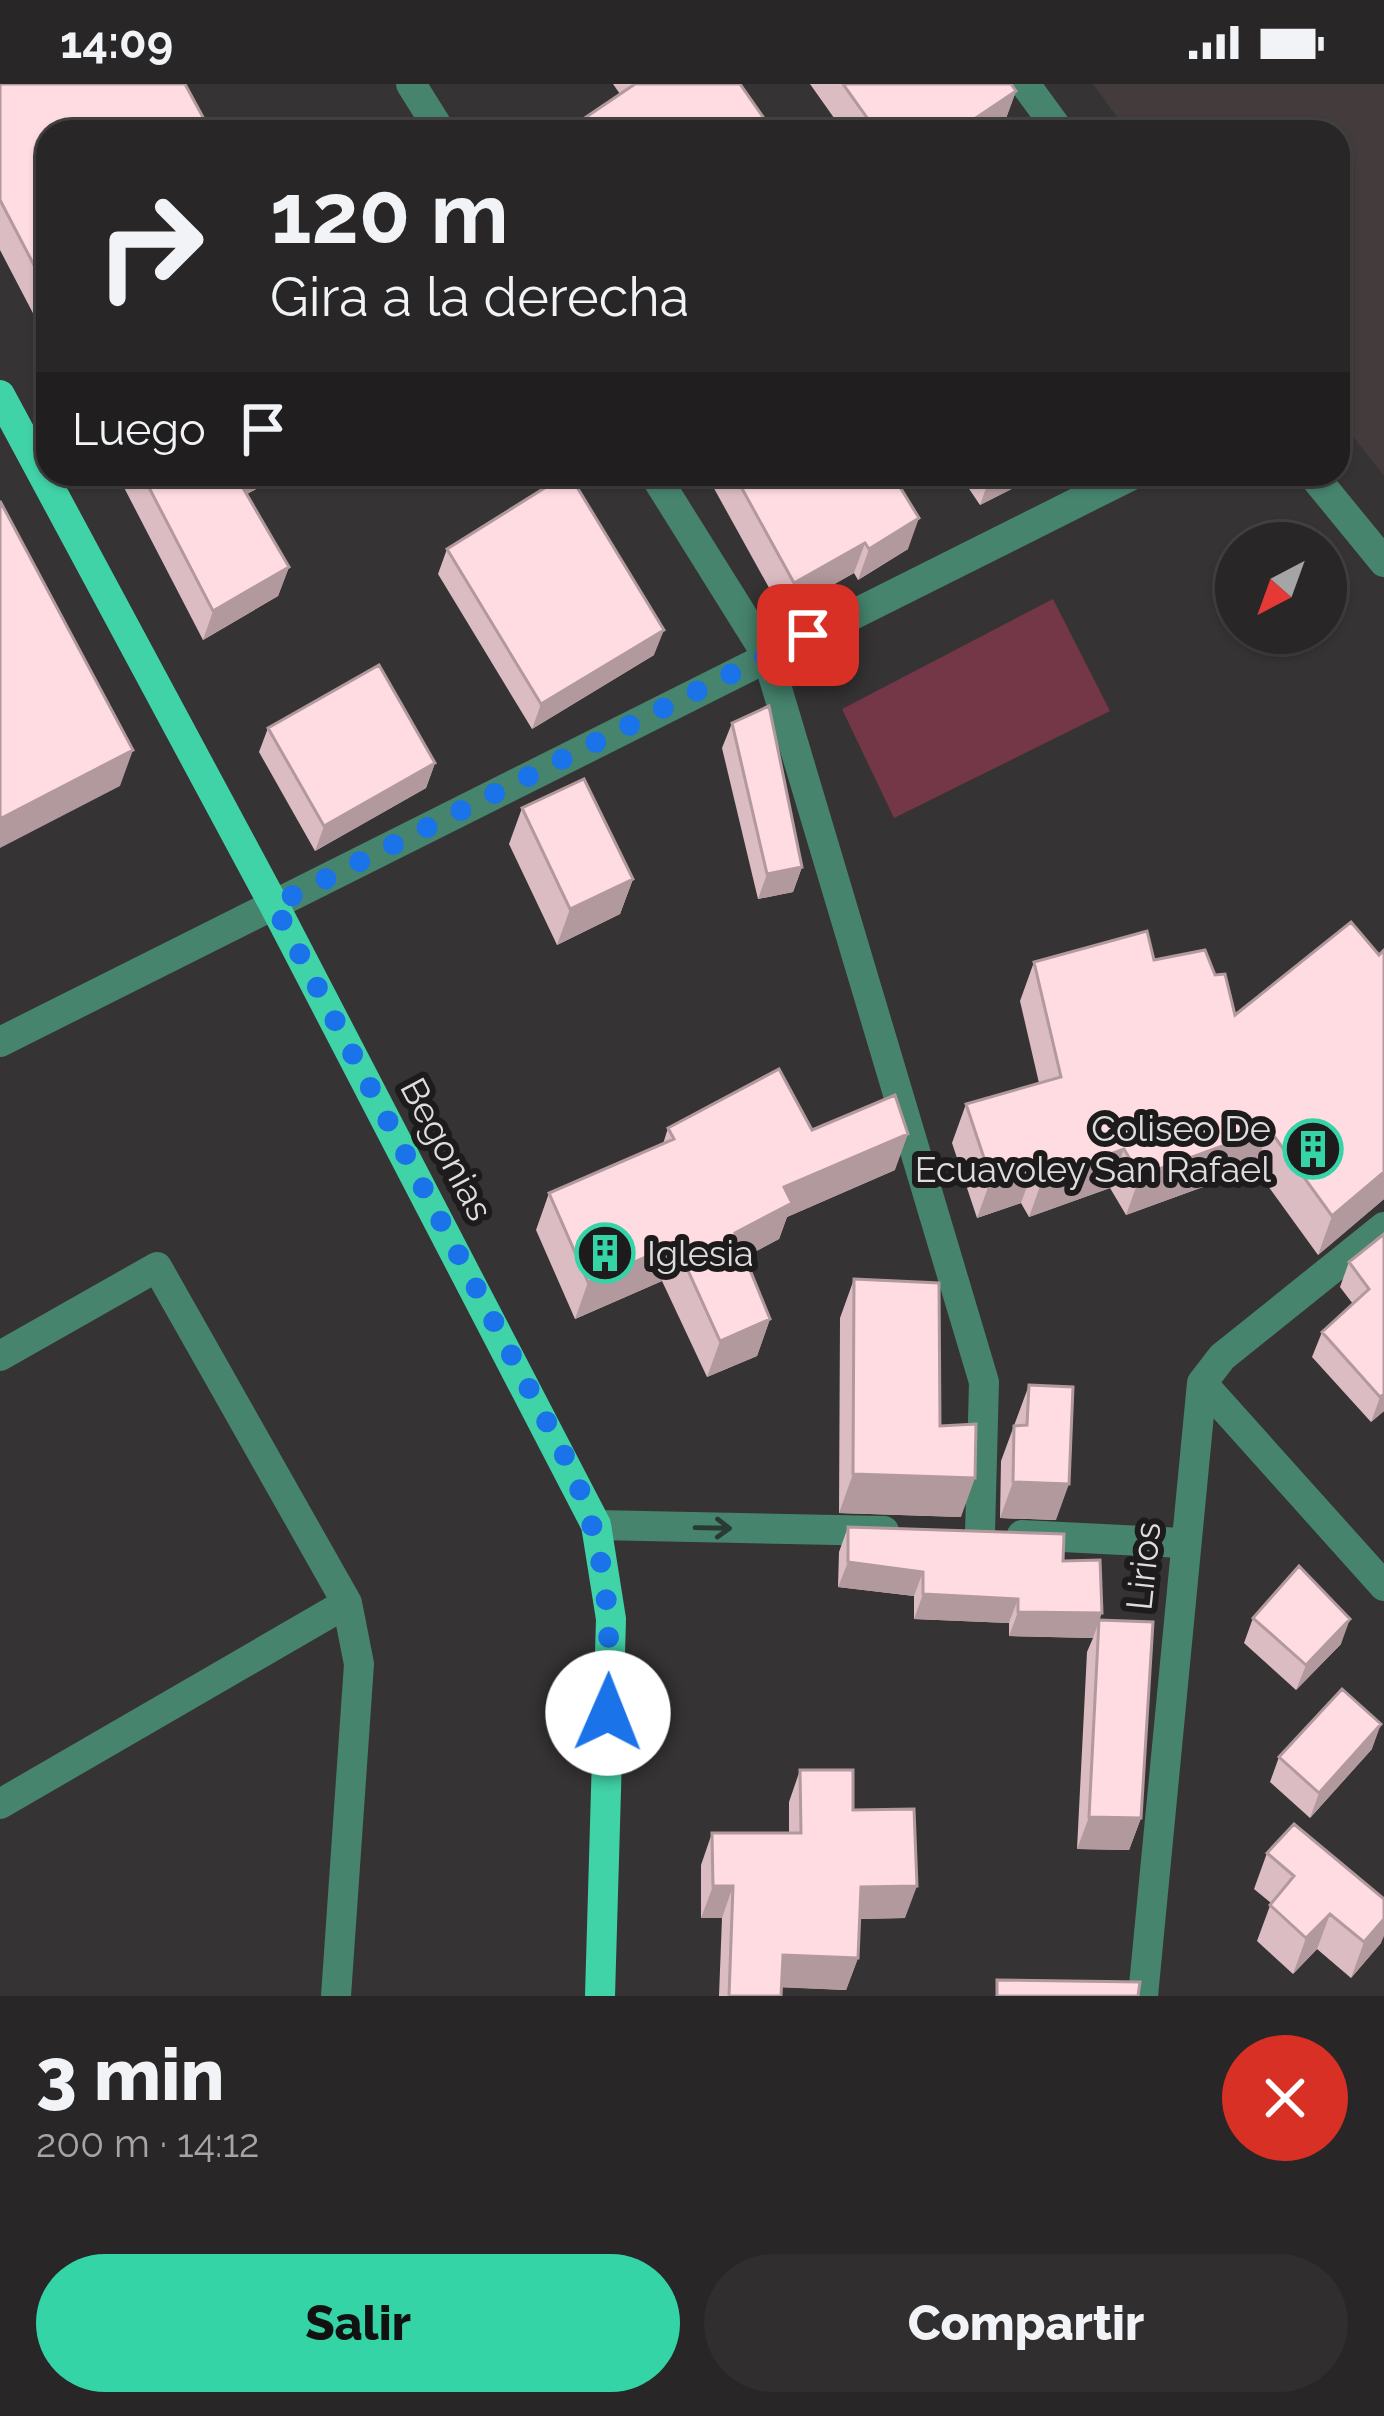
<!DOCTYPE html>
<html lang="es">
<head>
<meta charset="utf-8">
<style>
  body { margin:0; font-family:Raleway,sans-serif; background:#302e2f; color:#f1f3f6; height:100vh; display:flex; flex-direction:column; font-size:45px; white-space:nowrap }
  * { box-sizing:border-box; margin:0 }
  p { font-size:39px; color:#a5a5a7 }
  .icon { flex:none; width:66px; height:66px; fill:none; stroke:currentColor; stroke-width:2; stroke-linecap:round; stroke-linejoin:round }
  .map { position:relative; height:1912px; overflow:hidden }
  .panel { display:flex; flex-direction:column; background:#282627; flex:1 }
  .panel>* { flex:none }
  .hud { position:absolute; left:36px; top:36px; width:1314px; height:366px; border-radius:36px; box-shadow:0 3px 9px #0004,0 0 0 3px #444344; background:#282627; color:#f1f3f6; overflow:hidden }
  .needle { width:78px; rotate:221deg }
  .buttons { position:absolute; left:1215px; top:438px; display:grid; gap:24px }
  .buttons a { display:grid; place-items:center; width:132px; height:132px; border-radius:50%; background:#282627; box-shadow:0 3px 9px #0004,0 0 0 3px #444344; font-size:60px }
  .pin { position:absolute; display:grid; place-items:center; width:102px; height:102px; color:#fff; margin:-51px; border-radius:24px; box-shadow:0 6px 18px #0006 }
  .me { position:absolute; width:132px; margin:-66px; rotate:1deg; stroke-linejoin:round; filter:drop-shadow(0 0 9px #0008) }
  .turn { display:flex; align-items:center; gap:42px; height:252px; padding:0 36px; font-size:54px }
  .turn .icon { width:156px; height:156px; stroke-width:2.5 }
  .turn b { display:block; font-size:84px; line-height:102px }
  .then { display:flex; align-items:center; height:114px; padding:0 36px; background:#0003; gap:24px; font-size:45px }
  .round { display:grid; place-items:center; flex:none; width:126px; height:126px; border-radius:63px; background:#302e2f }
  .headline { display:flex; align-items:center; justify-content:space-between; height:204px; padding:0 36px }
  h1 { font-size:72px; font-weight:800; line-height:90px }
  .action { display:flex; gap:24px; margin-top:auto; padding:24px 36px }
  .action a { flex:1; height:138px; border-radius:72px; background:#35d4a7; color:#111; font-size:48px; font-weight:800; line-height:138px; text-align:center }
  .action a+a { background:#302e2f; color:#f1f3f6 }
  .status { display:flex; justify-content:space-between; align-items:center; height:84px; padding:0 60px; background:#282627; direction:ltr }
  .status svg { height:33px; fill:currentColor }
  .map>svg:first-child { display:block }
  .built { fill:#443b3d }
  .grass { fill:#733747 }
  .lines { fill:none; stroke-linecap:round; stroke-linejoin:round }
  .minor { stroke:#46846e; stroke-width:30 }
  .major { stroke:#41d3a8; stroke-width:30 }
  .wall { fill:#dbbcc2 }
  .shaded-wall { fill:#b2999e }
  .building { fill:#ffdbe2; stroke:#b2999e; stroke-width:3 }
  .oneway { stroke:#293a35 }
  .route { stroke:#1a73e8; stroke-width:21; stroke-dasharray:0 37.8 }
  .labels { text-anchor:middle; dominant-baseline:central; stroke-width:12; stroke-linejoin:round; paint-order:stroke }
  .poi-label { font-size:36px; fill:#dedcdc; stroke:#1d1b1c; text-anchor:end }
  .street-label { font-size:36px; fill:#dedcdc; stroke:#1d1b1c }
</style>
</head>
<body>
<div class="status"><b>14:09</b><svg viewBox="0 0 49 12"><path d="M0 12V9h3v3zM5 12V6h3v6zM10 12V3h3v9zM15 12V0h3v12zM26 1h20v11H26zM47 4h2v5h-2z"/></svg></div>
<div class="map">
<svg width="1384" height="1912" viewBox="0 0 1384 1912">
  <rect width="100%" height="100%" fill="#363334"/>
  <path class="built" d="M 1093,0 L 1384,0 L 1384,392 L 1338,333 L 1338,48 L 1128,48 Z"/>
  <path class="grass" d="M 1053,515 L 1110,627 L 894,734 L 842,625 Z"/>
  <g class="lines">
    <path class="minor" d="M 411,0 L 441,48
      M 1025,0 L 1060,48
      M 654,390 L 767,571 L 984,1298 L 980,1449
      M 1312,390 L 1384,478
      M 0,958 L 1134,390
      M 0,1272 L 157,1183 L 347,1519 L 359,1580 L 336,1912
      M 1202,1299 L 1384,1502
      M 596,1441 L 884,1447
      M 1022,1451 L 1183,1459
      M 0,1720 L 347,1519
      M 1143,1912 L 1202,1299 L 1222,1273 L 1384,1143"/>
    <path class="major" d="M 0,311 L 274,821 L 596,1441 L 611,1535 L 600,1912"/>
  </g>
  <path class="wall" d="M 0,0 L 48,48 L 48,258 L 0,166 Z
    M 613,0 L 740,0 L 768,40 L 765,48 L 564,48 L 620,10 Z
    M 810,0 L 1011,0 L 1016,7 L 1005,37 L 989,48 L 844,48 Z
    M 117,390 L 284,390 L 247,410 L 289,483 L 278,512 L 203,556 Z
    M 532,390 L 558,390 L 540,402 Z
    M 706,390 L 892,390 L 908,465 L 858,496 L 854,489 L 783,529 Z
    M 959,390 L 1041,390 L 980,421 Z
    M 447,465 L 654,571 L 532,645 L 438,490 Z
    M 732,639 L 802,783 L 793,808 L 758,815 L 722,664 Z
    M 268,644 L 435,679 L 426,704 L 315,767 L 259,668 Z
    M 522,724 L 633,795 L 620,830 L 557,861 L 509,760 Z
    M 1154,876 L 1215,891 L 1235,931 L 1384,1115 L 1318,1171 L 1255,1084 L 1126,1131 L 1110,1104 L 1029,1133 L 1021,1119 L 977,1134 L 952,1059 L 966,1020 L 1039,999 L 1020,917 L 1034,878 Z
    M 668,1044 L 812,1046 L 895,1086 L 787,1133 L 779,1155 L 745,1173 L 770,1235 L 757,1272 L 707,1293 L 662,1197 L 575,1235 L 536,1146 L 549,1109 L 663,1060 Z
    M 1384,1150 L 1384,1327 L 1371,1338 L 1312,1273 L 1322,1248 L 1353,1220 L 1340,1203 L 1349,1178 Z
    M 854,1195 L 940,1342 L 961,1433 L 839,1429 L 840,1234 Z
    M 1029,1301 L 1056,1436 L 1000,1434 L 1001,1377 Z
    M 848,1443 L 1063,1477 L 1099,1536 L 1141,1734 L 1129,1766 L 1077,1765 L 1087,1568 L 1093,1554 L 1009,1552 L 1009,1539 L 914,1535 L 914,1512 L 838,1503 L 839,1468 Z
    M 1253,1534 L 1341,1560 L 1296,1606 L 1244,1559 Z
    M 1372,1665 L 1310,1734 L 1270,1698 L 1279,1673 Z
    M 800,1686 L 853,1726 L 905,1834 L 860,1835 L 858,1874 L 846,1906 L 782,1903 L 781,1912 L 719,1912 L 722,1834 L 701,1834 L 701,1781 L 712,1749 L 789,1749 L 789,1718 Z
    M 1267,1769 L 1381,1859 L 1351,1894 L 1317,1865 L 1293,1890 L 1257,1857 L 1271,1819 L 1254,1805 Z"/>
  <path class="shaded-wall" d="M 1016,7 L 1005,37 L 989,48 L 955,48 Z
    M 240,390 L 284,390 L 226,421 L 236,392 Z
    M 544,390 L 558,390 L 540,402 Z
    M 991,390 L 1041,390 L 980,421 Z
    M 919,434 L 908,465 L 858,496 L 869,465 Z
    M 865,459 L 854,489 L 783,529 L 794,499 Z
    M 289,483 L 278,512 L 203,556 L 213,527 Z
    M 664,546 L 654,571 L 532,645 L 541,620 Z
    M 133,666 L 120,702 L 0,764 L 0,735 Z
    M 435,679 L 426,704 L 315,767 L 324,742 Z
    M 802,783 L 793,808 L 758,815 L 767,790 Z
    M 633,795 L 620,830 L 557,861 L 570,825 Z
    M 1269,1045 L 1255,1084 L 1126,1131 L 1140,1092 Z
    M 908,1050 L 895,1086 L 787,1133 L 779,1155 L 721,1186 L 735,1149 L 784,1103 Z
    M 1124,1065 L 1110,1104 L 1029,1133 L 1043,1094 Z
    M 1035,1080 L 1021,1119 L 977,1134 L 991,1095 Z
    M 1384,1088 L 1384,1115 L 1318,1171 L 1332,1132 Z
    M 676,1160 L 662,1197 L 575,1235 L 588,1198 Z
    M 770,1235 L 757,1272 L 707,1293 L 720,1257 Z
    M 1384,1310 L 1384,1327 L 1371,1338 L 1380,1313 Z
    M 853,1390 L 975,1394 L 961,1433 L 839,1429 Z
    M 1013,1398 L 1069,1400 L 1056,1436 L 1000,1434 Z
    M 848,1478 L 923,1488 L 914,1512 L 838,1503 Z
    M 923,1510 L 1018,1515 L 1009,1539 L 914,1535 Z
    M 1018,1528 L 1102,1529 L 1093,1554 L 1009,1552 Z
    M 1350,1535 L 1341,1560 L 1296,1606 L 1306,1581 Z
    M 1381,1640 L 1372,1665 L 1310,1734 L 1319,1709 Z
    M 1089,1733 L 1141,1734 L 1129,1766 L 1077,1765 Z
    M 713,1802 L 733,1802 L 722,1834 L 701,1834 Z
    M 917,1802 L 905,1834 L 849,1835 L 861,1803 Z
    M 1330,1830 L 1317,1865 L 1293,1890 L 1306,1854 Z
    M 1384,1835 L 1384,1852 L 1381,1859 L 1351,1894 L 1364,1858 Z
    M 783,1871 L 858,1874 L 846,1906 L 771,1903 Z"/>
  <path class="building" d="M 0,0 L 185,0 L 211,48 L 48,48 L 48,208 L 0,116 Z
    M 635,0 L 740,0 L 768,40 L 755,48 L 564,48 Z
    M 843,0 L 1011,0 L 1016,7 L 955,48 L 857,48 L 870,38 Z
    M 142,390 L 240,390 L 236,392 L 289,483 L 213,527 Z
    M 567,390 L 569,390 L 664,546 L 541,620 L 447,465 Z
    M 734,390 L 892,390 L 919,434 L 869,465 L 865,459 L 794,499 Z
    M 0,417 L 133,666 L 0,735 Z
    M 379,581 L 435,679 L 324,742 L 268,644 Z
    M 769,622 L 802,783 L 767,790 L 732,639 Z
    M 584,695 L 633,795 L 570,825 L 522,724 Z
    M 1351,838 L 1379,871 L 1384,866 L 1384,1088 L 1332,1132 L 1269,1045 L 1140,1092 L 1124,1065 L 1043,1094 L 1035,1080 L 991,1095 L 966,1020 L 1061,993 L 1034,878 L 1147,847 L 1154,876 L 1205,866 L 1215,891 L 1225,890 L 1235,931 Z
    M 779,985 L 812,1046 L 895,1011 L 908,1050 L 784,1103 L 792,1119 L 735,1149 L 770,1235 L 720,1257 L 676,1160 L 588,1198 L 549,1109 L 674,1055 L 668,1044 Z
    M 1384,1150 L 1384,1310 L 1380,1313 L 1322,1248 L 1369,1205 L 1349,1178 Z
    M 854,1195 L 939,1199 L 940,1342 L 976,1340 L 975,1394 L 853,1390 Z
    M 1029,1301 L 1073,1303 L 1069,1400 L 1013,1398 L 1014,1342 L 1027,1341 Z
    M 848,1443 L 1064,1450 L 1063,1477 L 1100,1476 L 1102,1529 L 1018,1528 L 1018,1515 L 923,1510 L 923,1488 L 848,1478 Z
    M 1299,1482 L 1350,1535 L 1306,1581 L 1253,1534 Z
    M 1099,1536 L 1153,1538 L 1141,1734 L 1089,1733 Z
    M 1342,1605 L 1381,1640 L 1319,1709 L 1279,1673 Z
    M 800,1686 L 853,1686 L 853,1726 L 914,1725 L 917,1802 L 861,1803 L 858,1874 L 783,1871 L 781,1912 L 729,1912 L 733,1802 L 713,1802 L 712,1749 L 801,1749 Z
    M 1294,1740 L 1384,1815 L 1384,1835 L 1364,1858 L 1330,1830 L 1306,1854 L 1270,1821 L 1294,1792 L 1267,1769 Z
    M 997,1896 L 1140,1898 L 1138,1912 L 997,1912 Z"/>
  <defs><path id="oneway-shaft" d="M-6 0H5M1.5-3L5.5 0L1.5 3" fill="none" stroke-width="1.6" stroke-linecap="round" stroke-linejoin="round" transform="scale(3)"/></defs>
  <use class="oneway" href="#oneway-shaft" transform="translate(713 1444) rotate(1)"/>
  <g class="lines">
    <path class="route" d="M 608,1629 C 611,1534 609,1471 570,1382 L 274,821 L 808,551"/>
  </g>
  <defs>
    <g id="building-ring" transform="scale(3)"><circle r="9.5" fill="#1d1b1c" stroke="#35d4a7" stroke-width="1.5"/><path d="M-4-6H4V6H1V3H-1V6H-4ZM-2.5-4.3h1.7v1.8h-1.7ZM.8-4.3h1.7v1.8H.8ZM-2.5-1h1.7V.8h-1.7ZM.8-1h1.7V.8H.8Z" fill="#35d4a7"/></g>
  </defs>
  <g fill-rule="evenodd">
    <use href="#building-ring" x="1313" y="1065"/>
    <use href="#building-ring" x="605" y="1169"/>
  </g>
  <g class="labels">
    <g class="poi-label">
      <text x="1271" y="1044">Coliseo De<tspan x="1271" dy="41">Ecuavoley San Rafael</tspan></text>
      <text x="647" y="1169" text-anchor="start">Iglesia</text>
    </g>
    <g class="street-label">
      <text transform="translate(447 1065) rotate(62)">Begonias</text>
      <text transform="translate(1143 1482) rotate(-84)">Lirios</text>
    </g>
  </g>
</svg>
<div class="buttons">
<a><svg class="needle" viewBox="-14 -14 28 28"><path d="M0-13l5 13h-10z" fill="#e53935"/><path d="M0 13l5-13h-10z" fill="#a5a5a7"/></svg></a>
</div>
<div class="pin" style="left:808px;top:551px;background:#d93025"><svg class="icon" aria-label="arrive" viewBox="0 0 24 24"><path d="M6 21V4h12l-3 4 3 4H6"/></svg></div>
<svg class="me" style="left:608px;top:1629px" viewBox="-20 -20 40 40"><circle r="19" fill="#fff"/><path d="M0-13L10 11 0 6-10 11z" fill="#1a73e8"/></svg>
<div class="hud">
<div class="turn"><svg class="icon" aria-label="right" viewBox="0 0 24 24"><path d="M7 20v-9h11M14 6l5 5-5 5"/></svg><div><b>120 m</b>Gira a la derecha</div></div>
<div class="then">Luego<svg class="icon" aria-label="arrive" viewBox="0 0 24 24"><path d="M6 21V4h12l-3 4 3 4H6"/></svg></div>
</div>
</div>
<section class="panel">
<div class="headline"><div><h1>3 min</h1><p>200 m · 14:12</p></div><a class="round" style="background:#d93025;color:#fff"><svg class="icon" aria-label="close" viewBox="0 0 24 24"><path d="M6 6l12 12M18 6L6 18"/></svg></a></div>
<div class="action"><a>Salir</a><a>Compartir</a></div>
</section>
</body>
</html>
